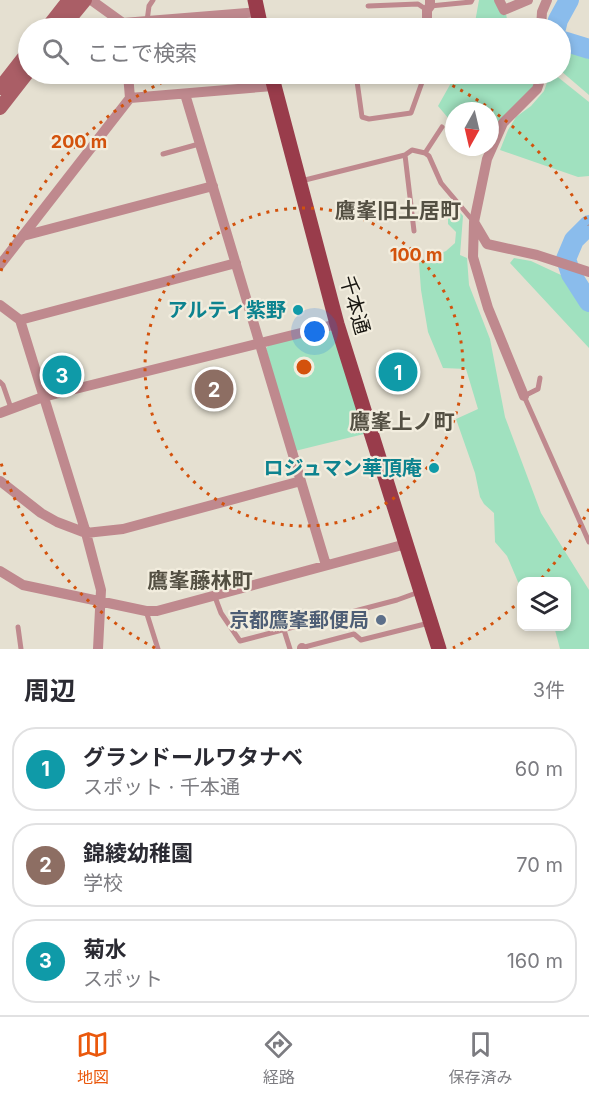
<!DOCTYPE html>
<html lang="ja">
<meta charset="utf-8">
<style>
:root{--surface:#fff;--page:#f2f2f3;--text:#2b2b33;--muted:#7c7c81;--line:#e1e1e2;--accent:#ea580c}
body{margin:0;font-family:Inter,"Noto Sans JP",sans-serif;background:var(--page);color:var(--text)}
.controls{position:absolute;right:18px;bottom:18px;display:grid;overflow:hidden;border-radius:12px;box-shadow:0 3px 9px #0003}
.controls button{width:54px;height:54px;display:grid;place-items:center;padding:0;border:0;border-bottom:2px solid var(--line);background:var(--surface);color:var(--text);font:30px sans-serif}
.compass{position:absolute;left:445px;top:102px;width:54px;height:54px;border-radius:50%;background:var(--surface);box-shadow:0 3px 9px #0003;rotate:188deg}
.you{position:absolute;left:315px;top:332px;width:21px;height:21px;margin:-15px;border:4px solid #fff;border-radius:50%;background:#1a73e8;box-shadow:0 0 0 9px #1a73e833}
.badge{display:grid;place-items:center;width:39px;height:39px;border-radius:50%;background:var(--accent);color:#fff;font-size:20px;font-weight:700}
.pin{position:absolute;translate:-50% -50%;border:3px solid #fff;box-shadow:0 2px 6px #0006}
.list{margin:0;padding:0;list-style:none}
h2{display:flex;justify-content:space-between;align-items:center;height:78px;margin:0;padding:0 24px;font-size:26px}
h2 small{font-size:20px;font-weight:400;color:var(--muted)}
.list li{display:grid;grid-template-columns:39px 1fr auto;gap:18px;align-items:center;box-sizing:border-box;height:84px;margin:0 12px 12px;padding:0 12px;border:2px solid var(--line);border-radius:24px}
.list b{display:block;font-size:22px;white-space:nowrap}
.list p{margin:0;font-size:20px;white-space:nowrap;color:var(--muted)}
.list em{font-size:20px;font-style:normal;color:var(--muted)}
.icon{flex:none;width:33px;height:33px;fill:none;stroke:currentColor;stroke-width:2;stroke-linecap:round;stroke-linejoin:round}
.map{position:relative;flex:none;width:589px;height:649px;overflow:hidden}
.search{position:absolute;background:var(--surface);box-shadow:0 3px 9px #0003;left:18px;right:18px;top:18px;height:66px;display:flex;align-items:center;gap:15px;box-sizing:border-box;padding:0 21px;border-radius:33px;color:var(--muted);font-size:22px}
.sheet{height:366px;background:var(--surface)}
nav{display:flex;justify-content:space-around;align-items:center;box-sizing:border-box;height:84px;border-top:2px solid var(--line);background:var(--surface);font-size:16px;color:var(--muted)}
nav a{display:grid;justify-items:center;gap:3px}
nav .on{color:var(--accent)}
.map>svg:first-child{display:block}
</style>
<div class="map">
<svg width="589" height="649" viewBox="0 0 589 649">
<rect width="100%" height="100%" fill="#e5e0d1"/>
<path fill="#a0e1bf" d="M 479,0 L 497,0 L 506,14 L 509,28 L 474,28 Z
M 561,49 L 589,59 L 589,95 L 561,71 Z
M 456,74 L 527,74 L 533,77 L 534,86 L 490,141 L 490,111 L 454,111 L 454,125 L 438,106 Z
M 550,74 L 554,74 L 589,102 L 589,176 L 578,177 L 500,150 L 508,130 L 516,117 L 531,106 L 544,91 Z
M 448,198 L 463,216 L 460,255 L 467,258 L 469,285 L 490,339 L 505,417 L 541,513 L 589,590 L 589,649 L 560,649 L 555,630 L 549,627 L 566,626 L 566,582 L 522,582 L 521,589 L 507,556 L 495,542 L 494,513 L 484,504 L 480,497 L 475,473 L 456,419 L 478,409 L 466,369 L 443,368 L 428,332 L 421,290 L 419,263 L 446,251 L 455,243 L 456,232 L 448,224 Z
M 514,258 L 531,261 L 561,275 L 579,297 L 589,312 L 589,348 L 510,263 Z
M 330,331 L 338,334 L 368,433 L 295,451 L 266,348 L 271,344 Z"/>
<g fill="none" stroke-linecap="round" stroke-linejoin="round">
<path stroke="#8abcec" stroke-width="20" d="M 556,28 L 558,20 L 569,0
M 560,40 L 589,49
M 589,225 L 574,240 L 566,259 L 571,274 L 589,302"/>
<path stroke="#bf898e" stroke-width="5" d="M 368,6 L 418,4 L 427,10
M 430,6 L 471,2 L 472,0
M 147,21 L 149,6 L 153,0
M 356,74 L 362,117 L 369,119 L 411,113 L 425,74
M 425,153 L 442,127
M 163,154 L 199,144
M 405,155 L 414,231
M 301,181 L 405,155 L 412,150 L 425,153 L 429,156 L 441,183 L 474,222
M 540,378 L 538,389 L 524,396 L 589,542
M 0,382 L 3,385 L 11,408
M 215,597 L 221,613 L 240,641 L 397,600 L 419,592
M 146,611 L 158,649
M 18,627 L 21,649
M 284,630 L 290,649
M 301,648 L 354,634 L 361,640 L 429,623"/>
<path stroke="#bf898e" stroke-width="10" d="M 91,0 L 123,23
M 499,0 L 504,10 L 528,0
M 124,28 L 123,23 L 258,12
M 425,28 L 427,27 L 427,10 L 430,6 L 430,0
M 541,28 L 542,12 L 547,0
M 271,76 L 296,74
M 185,94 L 326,565
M 130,98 L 273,86
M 474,222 L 487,244 L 537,255 L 589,272
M 23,236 L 213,186
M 0,265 L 130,98 L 128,74
M 0,305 L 20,320 L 86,533 L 101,590 L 98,649
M 20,320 L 236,263
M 524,396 L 488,308 L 473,257 L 474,222 L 487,159 L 503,123 L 537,89 L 542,74
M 0,413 L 43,397 L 337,324
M 0,481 L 41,513 L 57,522 L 86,533 L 123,529 L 301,481
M 0,571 L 23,585 L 146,611 L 157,611 L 406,544
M 302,648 L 303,649"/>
<path stroke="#aa5e66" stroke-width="14" d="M 47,28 L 69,0
M 62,28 L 85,0
M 0,88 L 28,52
M 0,108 L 28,72"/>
<path stroke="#993c4b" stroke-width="15" d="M 255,0 L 261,28
M 271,74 L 337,324 L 439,649"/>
</g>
<g fill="none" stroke="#d3520c" stroke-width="3" stroke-dasharray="3 6">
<circle cx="304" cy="367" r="159"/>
<path d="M589 509A318 318 0 0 1 540 580M521 600A318 318 0 0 1 453 648M155 648A318 318 0 0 1 1 463M1 271A318 318 0 0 1 180 74M428 74A318 318 0 0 1 589 225"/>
</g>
<g fill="#0f9aa8" stroke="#f2edde" stroke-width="2">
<circle cx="298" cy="310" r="6"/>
<circle cx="434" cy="468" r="6"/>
</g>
<circle fill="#5c6f8a" stroke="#f2edde" stroke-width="2" cx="381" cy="620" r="6"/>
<g text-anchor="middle" stroke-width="4.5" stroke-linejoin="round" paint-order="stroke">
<g font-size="20" fill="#171510" stroke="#f2edde">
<text transform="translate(355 305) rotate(74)" y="7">千本通</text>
</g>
<g font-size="20" font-weight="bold" fill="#0d838f" stroke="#f2edde" text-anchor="end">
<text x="286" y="317">アルティ紫野</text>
<text x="422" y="475">ロジュマン華頂庵</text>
</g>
<g font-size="20" font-weight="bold" fill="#4e5e75" stroke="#f2edde" text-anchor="end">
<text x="369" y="627">京都鷹峯郵便局</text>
</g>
<g font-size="21" font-weight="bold" fill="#534f42" stroke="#f2edde">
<text x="398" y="218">鷹峯旧土居町</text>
<text x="402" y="429">鷹峯上ノ町</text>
<text x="200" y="588">鷹峯藤林町</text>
</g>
</g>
<circle cx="304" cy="367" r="9" fill="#d3520c" stroke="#f2edde" stroke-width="3"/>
<g font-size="18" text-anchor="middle" font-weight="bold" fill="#d3520c" stroke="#f2edde" stroke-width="4.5" stroke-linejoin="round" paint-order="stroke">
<text x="79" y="148">200 m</text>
<text x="416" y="261">100 m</text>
</g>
</svg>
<div class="controls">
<button><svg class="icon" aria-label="layers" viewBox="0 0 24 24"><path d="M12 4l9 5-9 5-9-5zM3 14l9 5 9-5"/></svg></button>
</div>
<svg class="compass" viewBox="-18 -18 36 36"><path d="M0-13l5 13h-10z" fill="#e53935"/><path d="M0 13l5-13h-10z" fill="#7c7c81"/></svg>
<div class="you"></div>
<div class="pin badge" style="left:398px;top:372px;background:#0f9aa8">1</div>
<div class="pin badge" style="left:214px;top:389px;background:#8d6e63">2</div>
<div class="pin badge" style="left:62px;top:375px;background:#0f9aa8">3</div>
<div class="search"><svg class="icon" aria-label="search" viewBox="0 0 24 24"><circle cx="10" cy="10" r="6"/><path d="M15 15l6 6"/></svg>ここで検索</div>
</div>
<section class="sheet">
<h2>周辺<small>3件</small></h2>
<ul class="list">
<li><span class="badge" style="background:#0f9aa8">1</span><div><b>グランドールワタナベ</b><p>スポット · 千本通</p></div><em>60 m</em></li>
<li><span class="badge" style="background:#8d6e63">2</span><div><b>錦綾幼稚園</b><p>学校</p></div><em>70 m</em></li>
<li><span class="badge" style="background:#0f9aa8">3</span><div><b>菊水</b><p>スポット</p></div><em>160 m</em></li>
</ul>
</section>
<nav>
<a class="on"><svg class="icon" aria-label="map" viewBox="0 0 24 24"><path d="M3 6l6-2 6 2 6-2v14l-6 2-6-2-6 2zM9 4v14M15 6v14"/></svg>地図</a>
<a><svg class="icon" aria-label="directions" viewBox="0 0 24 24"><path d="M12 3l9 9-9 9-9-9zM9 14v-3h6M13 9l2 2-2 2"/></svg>経路</a>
<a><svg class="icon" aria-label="saved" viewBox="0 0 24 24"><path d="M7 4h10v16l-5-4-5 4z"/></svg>保存済み</a>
</nav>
